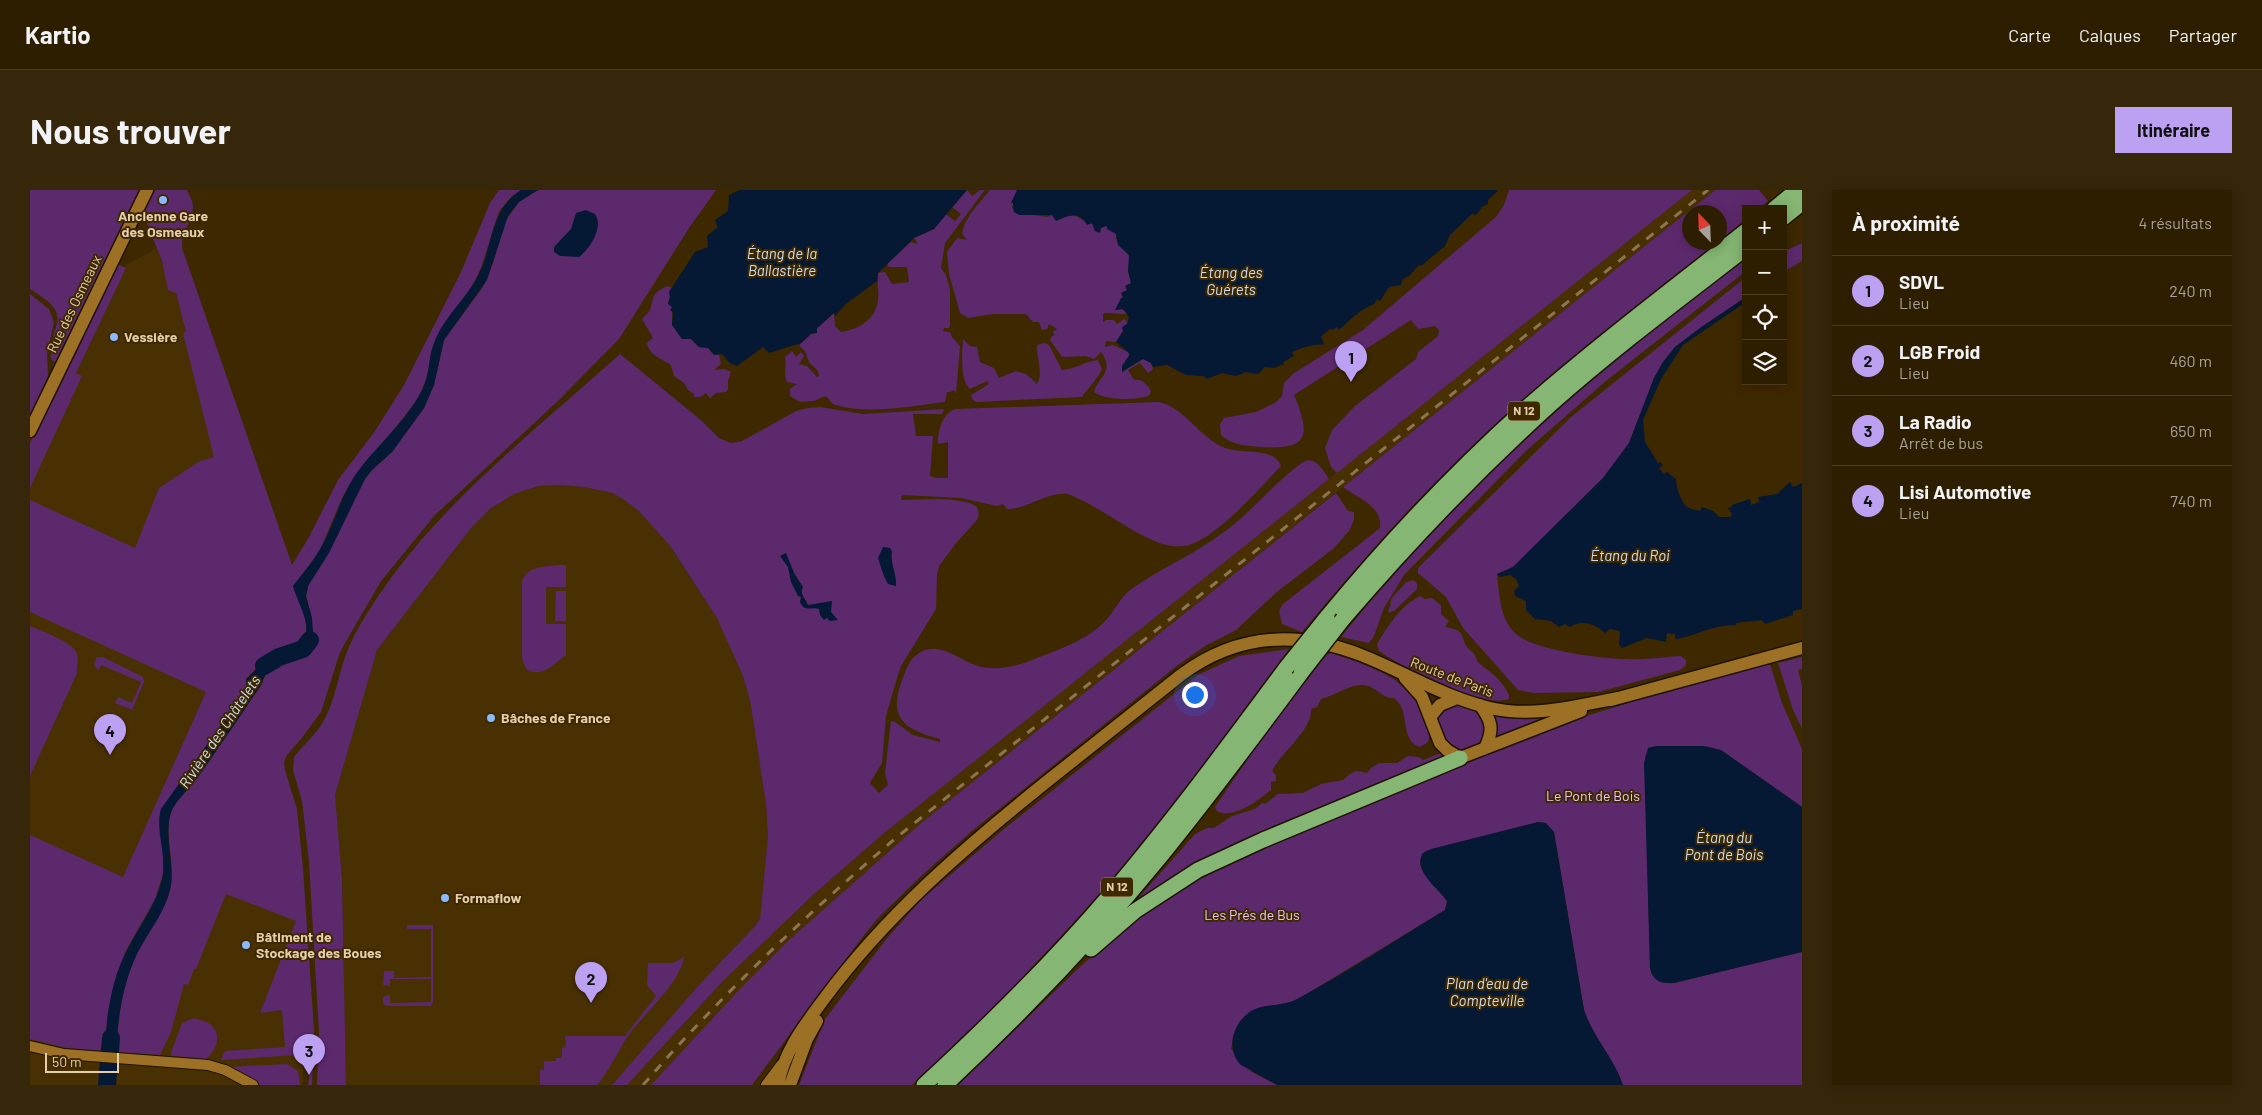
<!DOCTYPE html>
<html lang="fr">
<meta charset="utf-8">
<style>
:root{--surface:#2e1e00;--page:#36270a;--text:#f1f3f6;--muted:#a7a299;--line:#493c22;--accent:#bca0f2}
body{margin:0;font-family:Barlow,sans-serif;background:var(--page);color:var(--text)}
.controls{position:absolute;right:15px;top:15px;display:grid;overflow:hidden;border-radius:0px;box-shadow:0 2px 12px #0003}
.controls button{width:45px;height:45px;display:grid;place-items:center;padding:0;border:0;border-bottom:1px solid var(--line);background:var(--surface);color:var(--text);font:25px sans-serif}
.compass{position:absolute;left:1652px;top:15px;width:45px;height:45px;border-radius:50%;background:var(--surface);box-shadow:0 2px 12px #0003;rotate:337deg}
.scale{position:absolute;left:15px;bottom:12px;width:74px;box-sizing:border-box;padding-left:5px;border:2px solid #e6ceac;border-top:0;font-size:14px;line-height:18px;white-space:nowrap;color:#e6ceac;-webkit-text-stroke:4px #3e2800;paint-order:stroke}
.you{position:absolute;left:1164px;top:504px;width:18px;height:18px;margin:-12px;border:4px solid #fff;border-radius:50%;background:#1a73e8;box-shadow:0 0 0 8px #1a73e833}
.badge{display:grid;place-items:center;width:32px;height:32px;border-radius:50%;background:var(--accent);color:#111;font-size:16px;font-weight:700}
.pin{position:absolute;translate:-50% -41px;filter:drop-shadow(0 1px 2px #0008)}
.pin::after{content:'';position:absolute;top:26px;width:18px;height:15px;background:inherit;clip-path:polygon(0 0,100% 0,50% 100%)}
.list{margin:0;padding:0;list-style:none}
h2{display:flex;justify-content:space-between;align-items:center;height:65px;margin:0;padding:0 20px;font-size:21px}
h2 small{font-size:16px;font-weight:400;color:var(--muted)}
.list li{display:grid;grid-template-columns:32px 1fr auto;gap:15px;align-items:center;box-sizing:border-box;height:70px;padding:0 20px;border-top:1px solid var(--line)}
.list b{display:block;font-size:19px;white-space:nowrap}
.list p{margin:0;font-size:16px;white-space:nowrap;color:var(--muted)}
.list em{font-size:16px;font-style:normal;color:var(--muted)}
.icon{flex:none;width:28px;height:28px;fill:none;stroke:currentColor;stroke-width:2;stroke-linecap:round;stroke-linejoin:round}
.map{position:relative;flex:none;width:1772px;height:895px;overflow:hidden;border-radius:0px}
header{display:flex;align-items:center;gap:30px;box-sizing:border-box;height:70px;padding:0 25px;background:var(--surface);border-bottom:1px solid var(--line)}
header strong{font-size:24px}
nav{display:flex;gap:28px;margin-inline-start:auto;font-size:18px}
.intro{display:flex;align-items:center;justify-content:space-between;box-sizing:border-box;height:120px;padding:0 30px}
h1{margin:0;font-size:35px}
.button{padding:12px 22px;border-radius:0px;background:var(--accent);color:#111;font-size:18px;font-weight:700}
main{display:flex;gap:30px;padding:0 30px}
aside{flex:1;background:var(--surface);border-radius:0px;box-shadow:0 2px 12px #0003}
.map>svg:first-child{display:block}
</style>
<header>
<strong>Kartio</strong>
<nav><a>Carte</a><a>Calques</a><a>Partager</a></nav>
</header>
<div class="intro"><h1>Nous trouver</h1><a class="button">Itinéraire</a></div>
<main>
<div class="map">
<svg width="1772" height="895" viewBox="0 0 1772 895">
<rect width="100%" height="100%" fill="#3e2800"/>
<path fill="#493003" d="M 1662,0 L 1685,0 L 890,634 L 759,750 L 707,802 L 621,895 L 597,895 L 694,790 L 783,705 L 853,644 Z
M 127,58 L 136,84 L 138,99 L 146,103 L 191,280 L 160,495 L 176,502 L 94,687 L 142,712 L 153,683 L 272,726 L 273,895 L 0,895 L 0,281 L 96,75 Z
M 530,295 L 554,297 L 582,303 L 593,309 L 609,321 L 641,357 L 687,428 L 702,456 L 713,486 L 720,510 L 736,614 L 738,647 L 730,729 L 724,737 L 668,796 L 582,895 L 316,895 L 312,689 L 305,605 L 347,460 L 441,338 L 460,319 L 484,304 L 509,296 Z"/>
<path fill="#5d296d" d="M 0,0 L 112,0 L 29,169 L 24,172 L 21,169 C 18,132 48,128 0,99 Z
M 126,0 L 157,0 C 159,5 162,10 163,15 C 164,28 151,41 152,58 L 262,375 L 279,347 L 308,290 L 345,241 L 374,195 L 431,82 L 460,13 L 469,0 L 491,0 L 482,6 L 469,21 L 451,78 L 441,98 L 413,136 L 401,162 L 399,182 L 390,205 L 374,227 L 326,285 L 312,308 L 290,360 L 264,396 C 270,412 287,444 267,457 C 260,460 252,459 245,463 C 234,469 225,480 216,489 L 216,500 L 135,614 L 130,631 L 133,656 L 133,684 L 125,709 L 95,762 L 78,822 L 75,861 L 37,858 L 0,849 L 0,645 L 93,687 L 176,502 L 0,422 L 0,310 L 105,358 L 129,298 L 170,271 L 184,267 L 153,143 L 156,142 L 146,103 L 138,100 L 132,71 L 113,23 C 112,14 120,6 126,0 Z
M 508,0 L 686,0 L 659,38 L 589,149 L 529,210 L 405,325 L 351,391 L 310,462 L 291,522 L 271,549 L 257,565 L 254,572 L 255,580 L 267,619 L 273,679 L 284,840 L 282,895 L 278,895 L 280,882 L 278,882 L 276,871 L 268,865 L 191,870 L 195,861 L 255,857 L 252,820 L 230,823 L 266,731 L 196,704 L 166,779 L 164,779 L 158,795 L 154,794 L 141,842 L 130,865 L 86,862 C 88,828 92,797 106,766 C 117,742 136,721 141,695 C 145,671 133,640 142,620 C 148,608 160,598 168,587 C 190,556 211,525 232,494 C 239,475 243,471 263,464 L 269,469 L 282,428 L 276,406 L 279,393 L 335,289 L 342,280 L 362,262 L 394,218 L 404,195 L 414,150 L 453,97 L 462,76 L 476,30 L 489,12 Z
M 937,0 L 942,6 L 950,0 L 955,0 L 915,53 L 911,78 L 916,85 L 920,100 L 920,135 L 919,138 L 914,138 L 913,141 L 920,142 L 922,147 L 930,156 L 926,204 L 924,200 L 920,202 L 917,202 L 915,212 C 883,216 837,225 806,215 C 800,214 800,208 795,206 L 784,211 L 770,212 L 760,206 L 760,199 L 767,194 L 757,192 C 753,185 757,176 755,167 L 762,161 L 766,167 L 771,162 L 774,166 L 769,174 L 777,176 L 787,187 L 789,186 L 788,181 L 779,172 L 775,161 L 769,155 L 804,123 L 805,136 L 811,142 C 836,138 851,123 848,99 C 847,94 849,89 848,83 L 855,82 L 862,94 L 879,92 L 877,77 L 859,77 L 857,74 L 881,52 L 888,54 L 884,48 L 904,39 L 916,24 L 925,31 L 931,24 L 922,17 Z
M 960,0 L 987,0 L 982,17 L 984,22 L 1017,27 L 1023,25 L 1026,30 C 1045,22 1043,25 1059,34 L 1062,33 L 1065,41 L 1070,43 L 1070,37 L 1078,35 L 1086,44 C 1085,57 1096,58 1100,68 L 1098,81 L 1101,93 L 1085,120 L 1092,119 L 1098,124 L 1075,123 L 1073,124 L 1073,132 L 1076,130 L 1084,130 L 1087,134 L 1094,129 L 1098,133 L 1093,137 L 1093,141 L 1086,152 L 1076,151 L 1075,157 L 1083,155 L 1098,162 L 1100,167 L 1092,176 L 1096,179 L 1113,169 L 1121,173 L 1123,179 L 1118,183 L 1110,173 L 1098,180 L 1104,190 C 1112,189 1117,194 1121,201 L 1119,206 C 1103,210 1077,211 1064,202 C 1066,189 1086,182 1071,162 L 1064,169 L 1056,166 L 1032,167 L 1020,150 L 1022,146 L 1024,146 L 1023,140 L 1025,141 L 1027,139 L 1019,134 L 1017,139 L 1012,140 L 1009,132 L 1003,132 L 996,124 L 962,124 L 938,128 L 930,123 L 919,84 L 917,62 L 927,48 L 937,50 L 932,44 L 934,35 L 941,23 Z
M 1479,0 L 1662,0 L 1307,283 L 1301,277 L 1295,258 L 1302,240 L 1325,216 L 1386,169 L 1388,162 L 1408,146 L 1409,140 L 1405,136 L 1388,139 L 1381,130 L 1264,205 C 1281,246 1279,260 1231,257 C 1218,256 1201,255 1191,245 L 1190,234 L 1194,228 L 1226,222 L 1245,213 L 1252,206 L 1254,193 L 1264,183 L 1333,140 L 1467,26 L 1474,15 Z
M 1685,0 L 1729,0 L 1738,11 L 1729,19 L 1716,19 L 1716,29 L 1690,50 L 1690,22 L 1660,22 L 1660,52 L 1686,53 C 1596,124 1506,194 1424,274 C 1370,327 1320,384 1272,442 L 1252,434 L 1249,421 L 1253,414 L 1350,338 C 1353,316 1327,308 1313,297 Z
M 1772,53 L 1772,71 L 1753,82 L 1753,62 Z
M 1716,68 L 1716,81 L 1577,190 L 1497,260 L 1374,385 L 1354,418 L 1344,446 L 1339,453 L 1311,447 C 1377,366 1450,290 1527,220 C 1587,166 1652,118 1716,68 Z
M 87,74 L 96,78 L 46,183 L 52,186 L 0,298 L 0,253 Z
M 1716,87 L 1716,107 L 1670,138 L 1645,157 L 1633,172 L 1624,188 L 1599,253 L 1573,288 L 1483,377 L 1467,384 C 1469,403 1470,428 1484,442 C 1500,460 1573,469 1598,469 C 1615,470 1633,467 1651,466 L 1656,470 L 1656,475 L 1650,480 L 1568,502 L 1504,503 L 1488,500 L 1433,438 L 1416,407 L 1388,383 L 1388,378 L 1541,227 Z
M 638,96 L 642,98 L 639,102 L 640,106 L 638,113 L 642,117 L 642,135 L 652,149 L 661,149 L 669,157 L 678,158 L 684,165 L 689,164 L 691,174 L 684,180 L 695,179 L 701,182 L 698,191 L 698,199 L 696,202 L 686,203 L 680,208 L 676,203 L 670,207 L 664,207 L 664,204 L 658,200 L 654,193 L 644,186 L 641,175 C 632,169 619,165 617,153 L 623,148 L 612,129 C 614,126 619,123 620,120 C 625,105 621,103 638,96 Z
M 0,104 L 19,119 L 24,132 L 17,164 L 18,186 L 0,229 Z
M 933,149 L 940,156 L 947,157 L 950,172 L 964,178 L 969,188 L 986,181 L 996,184 L 1007,194 C 1014,182 1006,167 1007,155 L 1014,153 L 1019,155 L 1032,180 C 1044,180 1055,171 1068,170 L 1072,179 C 1067,190 1058,198 1052,207 L 946,212 L 942,209 L 941,205 L 959,194 L 957,191 L 940,199 C 930,192 932,162 933,149 Z
M 590,164 L 672,231 L 689,248 L 701,253 L 712,251 L 766,221 L 778,218 L 790,217 L 833,224 L 914,219 L 912,224 L 883,224 L 886,246 L 903,246 L 900,286 L 906,288 L 918,288 L 918,252 L 908,254 C 907,242 913,223 925,219 L 1129,212 C 1155,218 1170,248 1195,258 C 1212,265 1244,256 1251,276 C 1230,298 1187,347 1159,355 C 1145,359 1130,354 1118,348 C 1091,335 1066,315 1038,304 C 1015,302 999,319 977,319 L 973,314 L 967,316 L 931,308 L 872,305 L 871,310 C 889,310 934,306 947,317 L 949,325 L 946,331 L 926,353 L 909,376 L 907,384 L 906,419 L 871,476 L 867,488 L 856,526 L 852,573 L 840,593 L 849,603 L 858,595 L 855,583 L 861,531 L 865,532 L 883,545 L 910,552 L 910,549 C 877,540 858,530 871,493 C 874,485 877,475 882,469 C 906,444 928,472 952,477 C 970,481 991,475 1007,468 C 1031,459 1059,449 1076,430 C 1085,420 1090,408 1100,400 C 1126,381 1157,368 1184,349 C 1217,328 1241,295 1273,272 C 1286,266 1292,279 1299,289 L 853,644 L 783,705 L 694,790 L 597,895 L 582,895 L 668,796 L 724,737 L 730,729 L 738,647 L 736,614 L 720,510 L 713,486 L 687,428 L 641,357 L 609,321 L 593,309 L 582,303 L 554,297 L 530,295 L 509,296 L 484,304 L 460,319 L 441,338 L 347,460 L 305,605 L 312,689 L 316,895 L 287,895 L 289,842 L 279,672 L 272,611 L 263,580 L 264,567 C 273,555 285,546 293,532 C 305,511 308,486 316,464 C 325,441 341,416 356,395 C 419,306 509,237 590,164 Z
M 1306,303 L 1318,321 L 1324,322 L 1324,330 L 1319,341 L 1303,359 L 1248,401 L 1206,440 L 1175,456 L 1149,474 L 943,640 L 891,686 L 847,729 L 831,749 L 722,895 L 621,895 L 707,802 L 759,750 L 890,634 Z
M 528,375 L 536,375 L 536,397 L 516,397 L 516,434 L 536,434 L 536,465 C 524,474 511,489 496,479 L 492,468 L 492,392 C 496,376 515,377 528,375 Z
M 1383,390 L 1387,393 L 1387,399 L 1364,421 L 1359,423 L 1358,420 C 1362,416 1359,413 1362,408 C 1366,402 1372,398 1376,392 Z
M 526,401 L 536,401 L 536,431 L 525,431 Z
M 1390,406 L 1395,409 L 1402,408 L 1411,415 L 1411,424 L 1419,431 L 1415,437 C 1438,440 1429,449 1439,459 C 1440,461 1443,462 1444,464 C 1447,468 1447,472 1450,474 C 1463,484 1471,489 1479,505 L 1479,509 C 1443,519 1378,480 1349,461 L 1347,454 C 1358,436 1370,416 1390,406 Z
M 0,436 C 12,441 43,452 47,464 C 49,471 46,478 47,483 L 0,586 Z
M 1259,459 C 1204,532 1151,608 1092,678 C 1026,754 956,828 882,895 L 769,895 L 795,829 L 858,747 L 892,709 L 974,639 L 1168,485 L 1209,466 Z
M 1302,463 C 1339,476 1378,486 1394,526 C 1397,534 1401,544 1398,552 L 1390,557 C 1375,553 1376,533 1373,522 C 1372,516 1368,512 1364,508 C 1351,509 1346,495 1332,495 C 1318,495 1304,506 1291,509 L 1287,517 L 1281,519 C 1283,539 1250,564 1242,581 L 1246,585 L 1246,591 L 1241,592 L 1241,600 C 1229,610 1203,630 1187,621 L 1185,617 L 1226,557 L 1296,465 Z
M 67,467 L 73,467 L 113,487 L 114,492 L 102,520 L 85,513 L 88,507 L 102,513 L 111,492 L 71,475 L 68,481 L 64,474 Z
M 1772,467 L 1772,479 L 1768,480 L 1772,496 L 1772,539 L 1763,520 L 1748,473 Z
M 1740,474 L 1752,513 L 1772,559 L 1772,617 L 1691,560 L 1615,566 L 1620,778 L 1630,792 L 1644,793 L 1772,762 L 1772,895 L 1593,895 C 1583,868 1563,847 1554,820 L 1524,642 L 1512,632 L 1396,661 C 1391,665 1390,671 1391,677 L 1417,711 L 1415,720 L 1265,811 L 1226,819 L 1212,829 L 1204,845 L 1201,859 L 1222,882 L 1247,895 L 928,895 L 1051,776 L 1098,734 L 1164,689 L 1228,659 L 1400,589 L 1497,545 L 1629,503 Z
M 1427,514 L 1446,519 L 1456,530 L 1453,552 L 1435,563 L 1417,555 L 1406,530 L 1409,522 Z
M 1460,521 L 1531,526 L 1464,550 Z
M 1411,563 L 1417,567 L 1104,713 L 1165,644 L 1177,638 L 1184,638 L 1202,626 L 1225,619 L 1232,613 L 1235,614 L 1248,604 L 1273,603 L 1291,594 L 1313,590 L 1320,584 L 1326,581 L 1337,583 L 1341,578 L 1349,573 L 1367,573 L 1378,566 L 1389,567 L 1393,570 Z
M 377,735 L 403,735 L 403,812 L 401,816 L 356,816 L 353,813 L 353,808 L 355,806 L 360,805 L 360,813 L 401,812 L 401,789 L 360,789 L 360,796 L 353,795 L 354,781 L 364,781 L 364,788 L 401,787 L 401,739 L 377,739 Z
M 654,767 C 649,796 612,824 596,849 C 586,865 579,881 567,895 L 510,895 L 510,880 L 514,880 L 514,871 L 526,871 L 526,868 L 532,868 L 532,858 L 536,857 L 535,846 L 595,846 L 626,806 L 617,795 L 618,773 L 643,773 Z
M 164,828 C 169,830 176,831 180,834 C 194,845 185,862 175,870 L 170,870 L 170,868 L 142,866 L 141,863 L 152,833 Z
M 257,874 L 268,881 L 270,895 L 231,895 L 212,882 L 199,877 Z"/>
<path fill="#051834" d="M 491,0 L 508,0 L 489,12 L 478,26 L 457,90 L 414,150 L 404,195 L 394,218 L 362,262 L 342,280 L 335,289 L 299,363 L 278,396 L 276,406 L 282,428 L 284,457 L 269,469 L 263,464 L 262,459 C 291,446 268,416 263,396 C 272,384 283,372 290,359 C 304,336 309,310 324,287 C 345,256 375,234 392,200 C 400,185 398,168 404,153 C 413,128 436,109 448,86 C 464,55 459,21 491,0 Z
M 710,0 L 937,0 L 904,39 L 884,48 L 848,83 L 847,91 L 816,114 L 805,126 L 804,123 L 787,138 L 787,143 L 781,144 L 769,155 L 768,154 L 739,163 L 733,157 L 707,176 L 700,173 L 692,164 L 684,165 L 678,158 L 669,157 L 661,149 L 652,149 L 642,135 L 643,123 L 640,120 L 642,117 L 638,114 L 640,107 L 639,102 L 665,62 L 678,57 L 677,46 L 688,37 L 685,30 L 698,21 L 699,5 Z
M 987,0 L 1467,0 L 1468,1 L 1458,10 L 1458,14 L 1452,17 L 1446,25 L 1442,24 L 1420,45 L 1415,56 L 1391,76 L 1389,75 L 1379,86 L 1372,90 L 1371,95 L 1359,97 L 1350,111 L 1347,109 L 1344,114 C 1329,120 1320,130 1309,140 L 1307,137 L 1302,140 L 1300,139 L 1291,146 L 1294,154 L 1292,155 C 1286,153 1269,159 1262,162 L 1264,166 L 1253,172 L 1254,174 L 1244,178 L 1235,177 L 1228,184 L 1216,182 L 1206,186 L 1192,183 L 1177,189 L 1174,186 L 1156,185 L 1137,175 L 1123,177 L 1121,173 L 1113,169 L 1092,182 L 1092,176 L 1100,164 L 1086,152 L 1093,141 L 1092,137 L 1097,134 L 1099,127 L 1093,119 L 1085,120 L 1091,108 L 1093,108 L 1091,103 L 1097,100 L 1095,96 L 1101,93 L 1098,81 L 1099,65 L 1088,55 L 1086,44 L 1077,39 L 1077,36 L 1071,38 L 1070,43 L 1065,41 L 1062,33 L 1057,35 C 1050,21 1038,25 1026,31 L 1022,25 L 989,25 L 984,22 L 983,13 L 981,13 Z
M 556,20 L 565,24 C 574,37 560,59 549,67 L 530,66 L 524,62 L 524,57 L 541,39 L 546,23 Z
M 1716,107 L 1716,112 L 1653,155 L 1631,189 L 1613,230 L 1615,252 L 1628,273 L 1630,272 L 1633,275 L 1629,278 L 1634,284 L 1637,282 L 1646,289 C 1646,298 1651,311 1657,317 C 1660,319 1667,320 1670,321 L 1672,317 L 1683,321 L 1689,327 L 1701,327 L 1702,324 L 1698,318 L 1702,317 L 1702,315 L 1720,309 L 1721,315 L 1729,312 L 1728,307 L 1747,304 L 1760,292 L 1763,297 L 1772,293 L 1772,419 L 1763,421 L 1763,425 L 1735,434 L 1732,430 C 1722,432 1716,431 1706,433 L 1706,435 C 1685,434 1667,445 1647,449 L 1645,449 L 1645,444 L 1637,443 L 1636,452 L 1617,448 L 1592,458 L 1589,455 L 1590,441 L 1580,439 L 1575,443 C 1566,434 1550,429 1540,437 L 1535,434 L 1529,437 L 1521,431 L 1505,429 L 1496,420 L 1496,411 L 1485,406 L 1484,401 L 1489,396 L 1486,389 L 1480,385 L 1470,387 L 1467,384 L 1483,377 L 1573,288 L 1599,253 L 1624,188 L 1633,172 L 1645,157 L 1670,138 Z
M 853,357 L 860,358 L 862,361 C 860,374 867,384 866,396 L 858,394 C 853,385 851,377 848,368 Z
M 756,363 L 764,383 L 773,397 C 769,404 776,409 778,415 L 802,411 L 801,422 L 808,430 L 800,431 L 797,428 L 794,430 L 790,425 L 789,419 C 781,416 775,423 770,412 L 771,407 L 768,406 L 761,392 L 758,377 L 750,366 Z
M 254,459 L 256,467 C 241,473 237,479 232,493 C 211,525 190,556 168,587 C 160,598 148,608 142,620 C 133,640 144,671 141,695 C 137,721 117,743 106,766 C 92,797 88,828 86,862 L 75,861 C 76,827 81,790 97,760 C 109,736 129,711 133,684 C 136,663 125,639 131,619 L 216,500 L 216,489 L 240,466 Z
M 1626,556 L 1674,556 L 1691,560 L 1772,617 L 1772,762 L 1644,793 C 1632,794 1622,791 1620,778 L 1614,573 L 1618,558 Z
M 1508,632 L 1516,633 L 1524,642 L 1554,820 C 1563,847 1584,868 1593,895 L 1247,895 L 1211,875 C 1197,861 1201,838 1216,825 C 1229,812 1251,818 1267,809 C 1317,782 1366,750 1415,720 L 1417,711 C 1408,698 1382,680 1393,663 L 1401,659 Z"/>
<g fill="none" stroke-linecap="round" stroke-linejoin="round">
<path stroke="#051834" stroke-width="18" d="M 234,476 L 249,467 L 273,459 L 280,450
M 77,895 L 81,848"/>
<defs>
<path id="street" d="M 0,856 L 34,864 L 178,875 L 195,880 L 223,895
M 736,895 L 751,875"/>
<path id="secondary" d="M 0,241 L 117,0
M 1375,488 L 1392,507 L 1410,553 L 1417,560 L 1430,568 L 1551,521
M 1581,510 L 1772,458
M 1450,515 C 1462,531 1464,540 1455,558
M 1401,526 L 1410,515 L 1427,508
M 748,895 C 754,861 774,836 794,809 C 856,725 934,658 1015,593 C 1060,557 1106,521 1151,485 C 1206,444 1267,440 1331,465 C 1374,482 1414,507 1460,518 C 1503,528 1546,516 1588,508
M 760,895 L 777,849 L 787,831"/>
<path id="highway" d="M 1744,19 L 1767,0
M 1753,28 L 1772,13
M 1297,427 C 1358,353 1424,283 1495,219 C 1566,157 1642,99 1716,41
M 1313,429 C 1378,353 1447,281 1521,214 C 1583,159 1650,109 1716,58
M 1061,759 L 1105,721 L 1168,680 L 1233,650 L 1430,568
M 894,895 C 959,835 1022,773 1080,705 C 1142,632 1199,555 1256,478
M 915,895 C 992,823 1064,748 1130,667 C 1179,607 1225,545 1271,483"/>
</defs>
<use href="#street" stroke="#1f1200" stroke-width="12"/>
<use href="#secondary" stroke="#1f1200" stroke-width="15"/>
<use href="#highway" stroke="#1f1200" stroke-width="18"/>
<use href="#street" stroke="#9c7125" stroke-width="10"/>
<use href="#secondary" stroke="#9c7125" stroke-width="12"/>
<use href="#highway" stroke="#85b673" stroke-width="15"/>
<path stroke="#8c7550" stroke-width="3" stroke-dasharray="9 9" stroke-linecap="butt" d="M 613,895 C 691,805 777,724 867,647 L 1678,0"/>
<defs>
<path id="highway-bridge" d="M 1256,478 L 1297,427
M 1271,483 L 1313,429"/>
</defs>
<use href="#highway-bridge" stroke="#1f1200" stroke-width="18" stroke-linecap="butt"/>
<use href="#highway-bridge" stroke="#85b673" stroke-width="15"/>
</g>
<g fill="#8bbafc" stroke="#3e2800" stroke-width="2">
<circle cx="133" cy="10" r="5"/>
<circle cx="84" cy="147" r="5"/>
<circle cx="461" cy="528" r="5"/>
<circle cx="415" cy="708" r="5"/>
<circle cx="216" cy="755" r="5"/>
</g>
<g text-anchor="middle" stroke-width="4" stroke-linejoin="round" paint-order="stroke">
<g fill="#3e2800" stroke="#b49c78" stroke-width="1">
<rect x="1478" y="211.5" width="32" height="19" rx="4"/>
<rect x="1071" y="687.5" width="32" height="19" rx="4"/>
</g>
<g font-size="12" font-weight="bold" fill="#e6ceac">
<text x="1494" y="225">N 12</text>
<text x="1087" y="701">N 12</text>
</g>
<g font-size="14" font-weight="bold" fill="#e6ceac" stroke="#3e2800" text-anchor="start">
<text x="133" y="31" text-anchor="middle">Ancienne Gare<tspan x="133" dy="16">des Osmeaux</tspan></text>
<text x="94" y="152">Vessière</text>
<text x="471" y="533">Bâches de France</text>
<text x="425" y="713">Formaflow</text>
<text x="226" y="752">Bâtiment de<tspan x="226" dy="16">Stockage des Boues</tspan></text>
</g>
<g font-size="14" fill="#e6ceac" stroke="#3e2800">
<text transform="translate(44 114) rotate(-64)" y="5">Rue des Osmeaux</text>
<text transform="translate(1422 487) rotate(21)" y="5">Route de Paris</text>
</g>
<g font-size="14" fill="#e7c5f3" stroke="#3e2800">
<text x="1563" y="611">Le Pont de Bois</text>
<text x="1222" y="730">Les Prés de Bus</text>
</g>
<g font-size="15" font-style="italic" fill="#cdddf3" stroke="#3e2800">
<text x="752" y="69">Étang de la<tspan x="752" dy="17">Ballastière</tspan></text>
<text x="1201" y="88">Étang des<tspan x="1201" dy="17">Guérets</tspan></text>
<text x="1600" y="371">Étang du Roi</text>
<text transform="translate(190 542) rotate(-56)" y="5">Rivière des Châtelets</text>
<text x="1694" y="653">Étang du<tspan x="1694" dy="17">Pont de Bois</tspan></text>
<text x="1457" y="799">Plan d'eau de<tspan x="1457" dy="17">Compteville</tspan></text>
</g>
</g>
</svg>
<div class="controls">
<button>+</button>
<button>−</button>
<button><svg class="icon" aria-label="locate" viewBox="0 0 24 24"><circle cx="12" cy="12" r="6"/><path d="M12 2v4M12 18v4M2 12h4M18 12h4"/></svg></button>
<button><svg class="icon" aria-label="layers" viewBox="0 0 24 24"><path d="M12 4l9 5-9 5-9-5zM3 14l9 5 9-5"/></svg></button>
</div>
<svg class="compass" viewBox="-18 -18 36 36"><path d="M0-13l5 13h-10z" fill="#e53935"/><path d="M0 13l5-13h-10z" fill="#a7a299"/></svg>
<div class="scale">50 m</div>
<div class="you"></div>
<div class="pin badge" style="left:1321px;top:192px">1</div>
<div class="pin badge" style="left:561px;top:813px">2</div>
<div class="pin badge" style="left:279px;top:885px">3</div>
<div class="pin badge" style="left:80px;top:565px">4</div>
</div>
<aside>
<h2>À proximité<small>4 résultats</small></h2>
<ul class="list">
<li><span class="badge">1</span><div><b>SDVL</b><p>Lieu</p></div><em>240 m</em></li>
<li><span class="badge">2</span><div><b>LGB Froid</b><p>Lieu</p></div><em>460 m</em></li>
<li><span class="badge">3</span><div><b>La Radio</b><p>Arrêt de bus</p></div><em>650 m</em></li>
<li><span class="badge">4</span><div><b>Lisi Automotive</b><p>Lieu</p></div><em>740 m</em></li>
</ul>
</aside>
</main>
